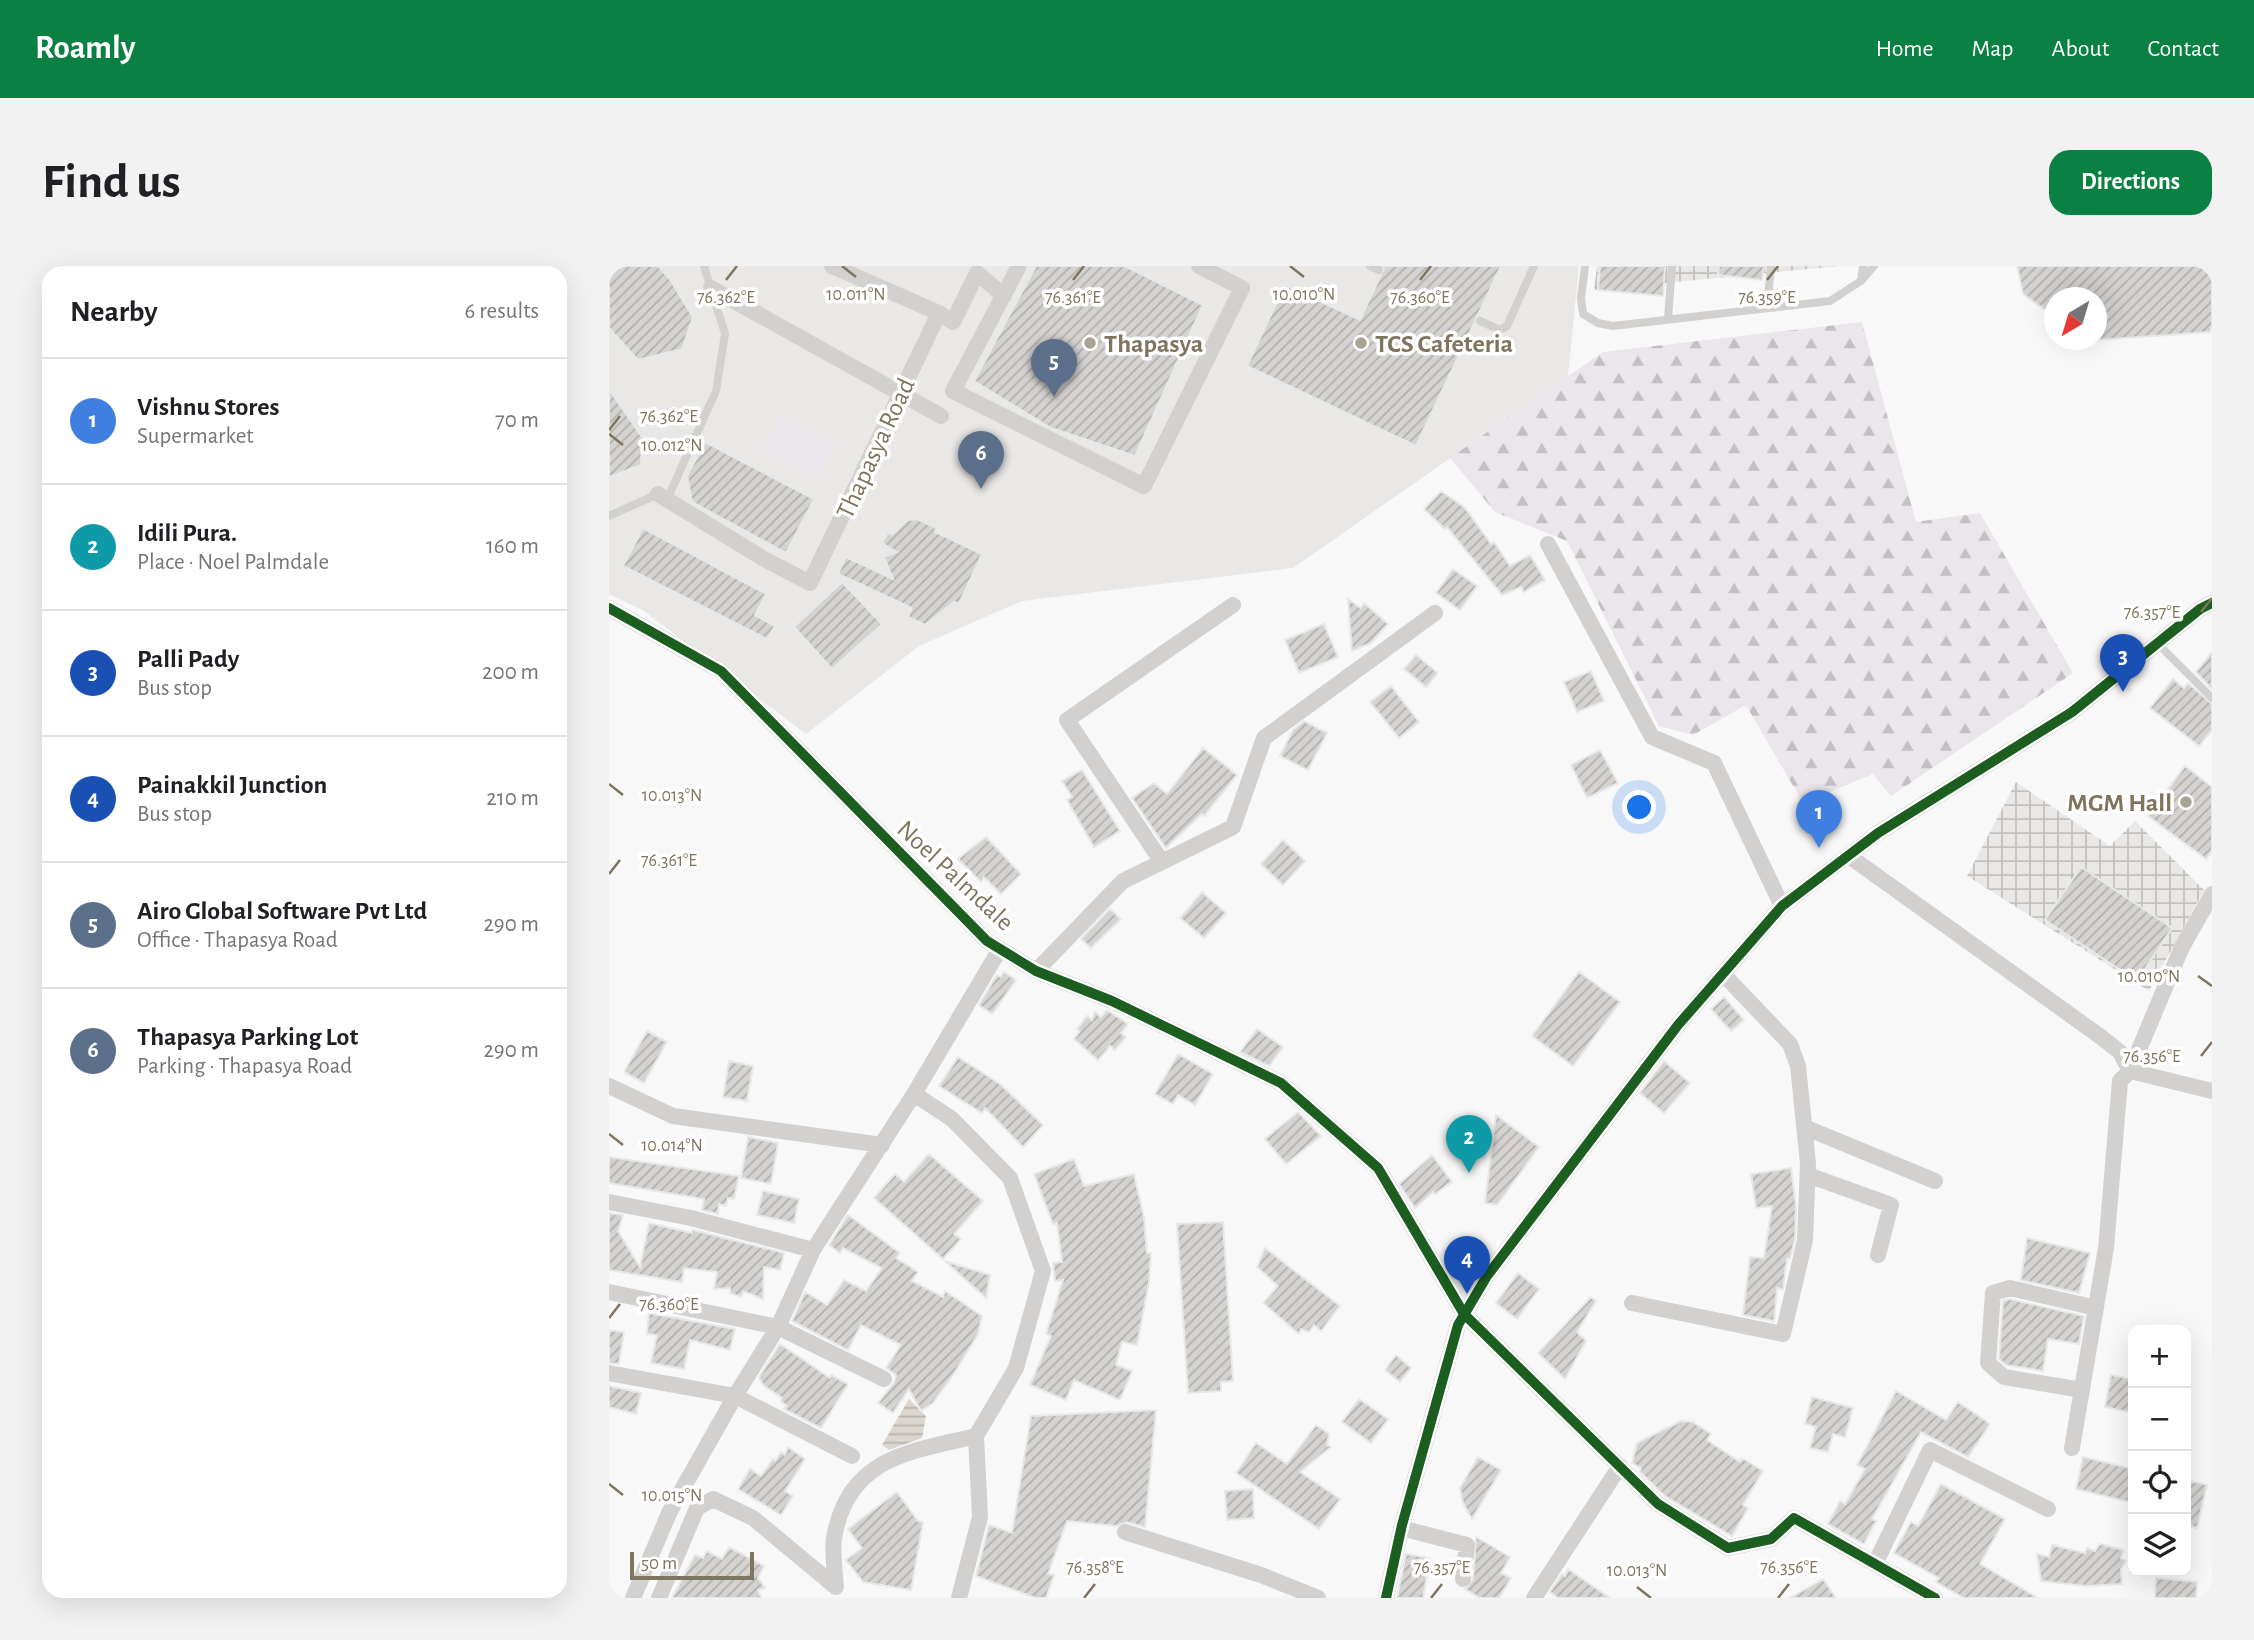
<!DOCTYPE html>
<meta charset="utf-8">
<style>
:root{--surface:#fff;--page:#f2f2f2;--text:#202124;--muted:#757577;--line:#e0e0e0;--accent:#0b8043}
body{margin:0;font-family:"Alegreya Sans",sans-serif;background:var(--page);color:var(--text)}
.controls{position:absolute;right:21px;bottom:21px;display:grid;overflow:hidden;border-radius:14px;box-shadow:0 7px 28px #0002}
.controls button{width:63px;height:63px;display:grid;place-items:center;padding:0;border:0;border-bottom:2px solid var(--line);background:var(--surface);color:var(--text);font:35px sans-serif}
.compass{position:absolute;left:1435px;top:21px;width:63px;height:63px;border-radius:50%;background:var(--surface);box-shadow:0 7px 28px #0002;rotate:218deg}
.scale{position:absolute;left:21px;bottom:18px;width:124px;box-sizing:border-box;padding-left:7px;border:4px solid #7f755e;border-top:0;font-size:19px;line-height:24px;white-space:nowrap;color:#7f755e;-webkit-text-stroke:5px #fff;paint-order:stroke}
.you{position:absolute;left:1031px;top:542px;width:24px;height:24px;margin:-18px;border:5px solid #fff;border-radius:50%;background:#1a73e8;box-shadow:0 0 0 10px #1a73e833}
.badge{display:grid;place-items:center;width:46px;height:46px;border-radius:50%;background:var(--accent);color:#fff;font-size:23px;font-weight:700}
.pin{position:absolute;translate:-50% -58px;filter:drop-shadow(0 2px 4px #0008)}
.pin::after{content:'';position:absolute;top:37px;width:24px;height:21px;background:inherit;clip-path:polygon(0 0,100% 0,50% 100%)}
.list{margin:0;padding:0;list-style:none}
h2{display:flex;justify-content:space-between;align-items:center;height:91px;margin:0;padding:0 28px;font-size:30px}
h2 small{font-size:23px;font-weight:400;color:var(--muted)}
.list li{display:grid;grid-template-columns:46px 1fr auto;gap:21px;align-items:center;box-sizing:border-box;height:126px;padding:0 28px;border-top:2px solid var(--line)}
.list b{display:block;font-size:26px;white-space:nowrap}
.list p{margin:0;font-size:23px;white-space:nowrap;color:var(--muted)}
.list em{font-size:23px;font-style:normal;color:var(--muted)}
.icon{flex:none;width:38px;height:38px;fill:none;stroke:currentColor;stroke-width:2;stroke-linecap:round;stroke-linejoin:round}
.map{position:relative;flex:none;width:1603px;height:1332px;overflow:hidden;border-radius:21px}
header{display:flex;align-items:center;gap:42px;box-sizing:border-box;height:98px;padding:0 35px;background:var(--accent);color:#fff}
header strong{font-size:33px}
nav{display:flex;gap:38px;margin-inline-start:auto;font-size:24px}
.intro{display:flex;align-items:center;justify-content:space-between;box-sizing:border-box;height:168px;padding:0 42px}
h1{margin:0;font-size:49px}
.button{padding:18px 32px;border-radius:21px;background:var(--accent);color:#fff;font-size:24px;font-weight:700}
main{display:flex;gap:42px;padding:0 42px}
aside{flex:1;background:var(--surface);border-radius:21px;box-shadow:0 7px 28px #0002}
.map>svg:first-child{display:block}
</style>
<header>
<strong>Roamly</strong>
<nav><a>Home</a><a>Map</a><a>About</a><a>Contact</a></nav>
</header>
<div class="intro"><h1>Find us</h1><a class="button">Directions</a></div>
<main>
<aside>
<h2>Nearby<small>6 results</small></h2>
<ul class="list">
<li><span class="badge" style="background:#3f7fe0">1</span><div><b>Vishnu Stores</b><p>Supermarket</p></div><em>70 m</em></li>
<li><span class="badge" style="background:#0f9aa8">2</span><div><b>Idili Pura.</b><p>Place · Noel Palmdale</p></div><em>160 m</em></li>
<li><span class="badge" style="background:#1a4fb4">3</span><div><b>Palli Pady</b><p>Bus stop</p></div><em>200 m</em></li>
<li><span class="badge" style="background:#1a4fb4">4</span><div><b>Painakkil Junction</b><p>Bus stop</p></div><em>210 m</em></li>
<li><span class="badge" style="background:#5c6f8a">5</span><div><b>Airo Global Software Pvt Ltd</b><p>Office · Thapasya Road</p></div><em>290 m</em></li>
<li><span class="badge" style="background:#5c6f8a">6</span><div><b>Thapasya Parking Lot</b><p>Parking · Thapasya Road</p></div><em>290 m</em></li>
</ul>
</aside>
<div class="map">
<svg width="1603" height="1332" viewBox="0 0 1603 1332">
<defs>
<pattern id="industrial-grid" width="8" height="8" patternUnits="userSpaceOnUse" patternTransform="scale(1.75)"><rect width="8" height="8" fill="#e9e8e7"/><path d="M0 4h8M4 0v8" fill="none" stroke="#c2c1be"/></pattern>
<pattern id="forest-firs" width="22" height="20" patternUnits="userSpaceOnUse" patternTransform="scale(1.75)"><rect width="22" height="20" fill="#ebe6ec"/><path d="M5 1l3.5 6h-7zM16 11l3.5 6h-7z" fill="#c4bfc2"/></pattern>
<pattern id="water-rules" width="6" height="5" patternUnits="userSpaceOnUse" patternTransform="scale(1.75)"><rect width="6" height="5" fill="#dcd6d1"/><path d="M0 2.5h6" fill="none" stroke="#b8b2ad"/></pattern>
<pattern id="building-hatch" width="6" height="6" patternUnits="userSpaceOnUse" patternTransform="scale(1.75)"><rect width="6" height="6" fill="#d4d3d1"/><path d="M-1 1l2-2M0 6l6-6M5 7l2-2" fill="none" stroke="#b1b0ad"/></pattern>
</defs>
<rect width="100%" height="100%" fill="#f8f8f9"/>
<path fill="#e9e8e7" d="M 0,0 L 970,0 L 959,110 L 684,302 L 413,335 L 310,380 L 197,468 L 35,345 L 0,328 Z"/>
<path fill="url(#industrial-grid)" d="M 988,0 L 1230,0 L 985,24 Z
M 1407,516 L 1501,580 L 1526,555 L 1595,624 L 1540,725 L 1358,610 Z"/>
<path fill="#ebe6ec" d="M 171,151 L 226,179 L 210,211 L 155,183 Z"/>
<path fill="url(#forest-firs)" d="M 1253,56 L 1307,256 L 1371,247 L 1464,407 L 1282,530 L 1264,508 L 1194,537 L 1137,439 L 1084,469 L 1050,460 L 958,275 L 886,246 L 841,192 L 994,86 Z"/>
<path fill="url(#water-rules)" d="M 300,1133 L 317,1150 L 313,1172 L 280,1184 L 273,1179 Z"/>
<path fill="url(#building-hatch)" stroke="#e8e8e8" stroke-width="2" d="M 0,0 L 49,0 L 60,12 L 84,51 L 73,83 L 29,94 L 6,69 L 0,61 Z
M 427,0 L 516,0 L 594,39 L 526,190 L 442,162 L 365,115 Z
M 776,0 L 892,0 L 807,180 L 638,100 L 676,19 L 751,54 Z
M 991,0 L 1056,0 L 1054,30 L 989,24 Z
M 1110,0 L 1155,0 L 1153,14 L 1109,9 Z
M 1408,0 L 1603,0 L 1603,59 L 1601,66 L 1488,74 L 1488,32 L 1446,32 L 1446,51 L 1414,28 Z
M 0,123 L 33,171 L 32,199 L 0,211 Z
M 96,176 L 205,233 L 177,287 L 83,236 L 78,210 Z
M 832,225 L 856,242 L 882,278 L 885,276 L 901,300 L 921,289 L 936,314 L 915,326 L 912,321 L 893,329 L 838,261 L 836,263 L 815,243 Z
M 308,253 L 327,262 L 326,266 L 373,288 L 350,338 L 345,336 L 316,359 L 299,351 L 303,342 L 229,308 L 237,291 L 284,313 L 275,291 L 288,286 L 273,277 L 279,266 L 283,269 L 299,254 Z
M 34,262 L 157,328 L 146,349 L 166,360 L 158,373 L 14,300 Z
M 844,303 L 868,320 L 851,344 L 827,327 Z
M 233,316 L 273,358 L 223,403 L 185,361 Z
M 739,333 L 752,342 L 755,337 L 779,358 L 762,377 L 743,385 Z
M 715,358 L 729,391 L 690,407 L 676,374 Z
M 1603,386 L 1603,423 L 1587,406 Z
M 807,389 L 829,407 L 817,421 L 795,403 Z
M 982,405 L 995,435 L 968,446 L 955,416 Z
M 1564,413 L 1575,422 L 1579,417 L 1603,438 L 1603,464 L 1590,480 L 1541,442 Z
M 782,420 L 810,456 L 790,472 L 761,436 Z
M 695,455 L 718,467 L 699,504 L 671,490 L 684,464 Z
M 594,482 L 628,509 L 595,550 L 593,548 L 557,582 L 523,532 L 545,517 L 558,528 Z
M 991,484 L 1009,517 L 978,532 L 962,499 Z
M 1576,500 L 1603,521 L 1603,585 L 1597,593 L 1539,550 Z
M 473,504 L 511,565 L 485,581 L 458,534 L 463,531 L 453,515 Z
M 377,571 L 412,608 L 392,628 L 375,611 L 372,616 L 349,593 Z
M 674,574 L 696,595 L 674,619 L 652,598 Z
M 1472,601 L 1563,662 L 1528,715 L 1436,654 Z
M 593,626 L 617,647 L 595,672 L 571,652 Z
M 501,643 L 512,653 L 482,682 L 472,673 Z
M 395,706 L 407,714 L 383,748 L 370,739 L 388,709 L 392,711 Z
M 970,706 L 1011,736 L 964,800 L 923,770 Z
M 1115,731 L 1135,754 L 1122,765 L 1102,743 Z
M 498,744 L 519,758 L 512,767 L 517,771 L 506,784 L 501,780 L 489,794 L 465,773 L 471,765 L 468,763 L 478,750 L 483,754 L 486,746 L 492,751 Z
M 648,763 L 674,781 L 660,800 L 631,786 Z
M 38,765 L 58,776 L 35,817 L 15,806 Z
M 569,788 L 604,808 L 586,839 L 569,829 L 564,838 L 546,828 Z
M 349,791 L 391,818 L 434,859 L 414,881 L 376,842 L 373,847 L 330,820 Z
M 120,795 L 144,800 L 138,835 L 114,831 Z
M 1055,795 L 1081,817 L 1055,847 L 1031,827 Z
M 689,846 L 712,870 L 677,898 L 656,873 Z
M 887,849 L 930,881 L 888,939 L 876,937 Z
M 139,871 L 169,877 L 162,918 L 132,912 Z
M 320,888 L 374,935 L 345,968 L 352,973 L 334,993 L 265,932 L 286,908 L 295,916 Z
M 823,889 L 843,916 L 826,928 L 824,926 L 806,942 L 790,918 Z
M 0,891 L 130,910 L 125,933 L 119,932 L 117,940 L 110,938 L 109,948 L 93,944 L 95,933 L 0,917 Z
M 465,893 L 475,920 L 525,908 L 535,952 L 538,987 L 542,987 L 540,1016 L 528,1079 L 513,1076 L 507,1099 L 523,1105 L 511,1134 L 465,1114 L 457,1134 L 421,1119 L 442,1070 L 437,1068 L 454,1014 L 446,1015 L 444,997 L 453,996 L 448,957 L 444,958 L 425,908 Z
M 1182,902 L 1187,940 L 1186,973 L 1181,992 L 1178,992 L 1174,1023 L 1168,1022 L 1165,1055 L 1134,1049 L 1141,991 L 1155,992 L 1163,940 L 1147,942 L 1142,908 Z
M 154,925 L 190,933 L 185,957 L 148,949 Z
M 0,947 L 14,949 L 9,965 L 31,1001 L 40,957 L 83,967 L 83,964 L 88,965 L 175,987 L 171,1004 L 155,1001 L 154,1033 L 134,1025 L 132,1031 L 121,1027 L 121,1022 L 105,1023 L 108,1006 L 75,1002 L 73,1016 L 0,1004 Z
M 239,949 L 291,987 L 287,992 L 309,1006 L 303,1015 L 334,1031 L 336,1025 L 373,1050 L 369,1068 L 346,1106 L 324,1137 L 312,1145 L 300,1123 L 284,1147 L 269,1137 L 285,1117 L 287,1109 L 277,1102 L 292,1079 L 252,1059 L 239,1084 L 183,1055 L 196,1026 L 218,1039 L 235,1014 L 257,1025 L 273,1002 L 234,982 L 231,987 L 220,979 Z
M 614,956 L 624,1115 L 612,1116 L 612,1125 L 579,1127 L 568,958 Z
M 1418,972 L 1481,987 L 1470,1027 L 1412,1014 Z
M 656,982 L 731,1040 L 712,1065 L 705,1059 L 700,1066 L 692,1063 L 690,1068 L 654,1037 L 669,1020 L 648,1001 Z
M 336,995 L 381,1009 L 377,1032 L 367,1023 Z
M 909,1007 L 930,1023 L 908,1053 L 887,1037 Z
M 982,1031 L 987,1035 L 968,1066 L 977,1075 L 956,1113 L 929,1087 Z
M 1400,1033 L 1475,1050 L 1470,1078 L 1439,1073 L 1434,1105 L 1397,1099 L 1390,1093 L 1394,1035 Z
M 40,1047 L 126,1063 L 121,1084 L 81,1074 L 75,1103 L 42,1097 L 48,1069 L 38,1068 Z
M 0,1064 L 15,1066 L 10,1098 L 0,1097 Z
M 171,1078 L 221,1112 L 222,1109 L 239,1118 L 212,1162 L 175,1143 L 178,1140 L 172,1135 L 173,1132 L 154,1119 L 150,1111 Z
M 787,1089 L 802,1102 L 791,1116 L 776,1104 Z
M 1502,1109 L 1524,1113 L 1524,1147 L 1496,1141 Z
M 0,1120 L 32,1127 L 27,1148 L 0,1141 Z
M 1287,1125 L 1337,1154 L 1349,1136 L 1381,1158 L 1359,1191 L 1312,1166 L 1263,1253 L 1267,1255 L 1255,1278 L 1219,1258 L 1231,1235 L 1236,1238 L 1256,1203 L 1248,1199 Z
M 1203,1131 L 1244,1142 L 1236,1171 L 1224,1168 L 1219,1186 L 1201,1182 L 1207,1161 L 1196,1158 Z
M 750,1133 L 779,1153 L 762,1177 L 733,1156 Z
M 547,1144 L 536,1261 L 518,1256 L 508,1260 L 458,1255 L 439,1308 L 445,1309 L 437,1332 L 427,1332 L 367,1310 L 380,1259 L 403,1267 L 422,1150 Z
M 1072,1155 L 1084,1156 L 1102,1168 L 1098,1174 L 1131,1196 L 1133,1192 L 1154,1205 L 1134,1239 L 1139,1242 L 1123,1270 L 1056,1230 L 1031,1206 L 1032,1202 L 1023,1197 L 1028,1177 Z
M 707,1159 L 720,1168 L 718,1179 L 722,1181 L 691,1206 L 731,1233 L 710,1263 L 627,1207 L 647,1177 L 678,1198 Z
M 179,1181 L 196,1193 L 176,1225 L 184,1230 L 172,1249 L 129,1223 L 141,1203 L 152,1210 L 164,1193 L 166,1195 L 172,1186 L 176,1189 Z
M 869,1191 L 892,1204 L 863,1253 L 854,1237 L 851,1222 Z
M 1474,1191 L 1524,1203 L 1524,1237 L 1467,1223 Z
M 1577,1214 L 1598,1219 L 1588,1262 L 1577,1259 Z
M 1332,1218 L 1396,1253 L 1371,1298 L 1429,1332 L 1355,1332 L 1327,1316 L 1330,1312 L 1285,1287 L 1302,1256 L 1309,1260 Z
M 644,1223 L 645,1252 L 618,1254 L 616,1225 Z
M 288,1226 L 309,1255 L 314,1256 L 302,1324 L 254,1316 L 237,1294 L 253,1282 L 239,1263 Z
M 867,1271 L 901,1291 L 892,1307 L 902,1312 L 890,1332 L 871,1332 L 856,1323 L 864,1314 Z
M 1491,1278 L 1515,1284 L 1512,1292 L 1517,1295 L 1512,1303 L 1513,1318 L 1478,1320 L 1432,1315 L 1428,1288 L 1440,1291 L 1443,1279 L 1476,1287 L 1478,1282 L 1486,1285 Z
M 120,1281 L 155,1300 L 149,1312 L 156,1322 L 149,1324 L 152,1332 L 63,1332 L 86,1289 L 94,1292 L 98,1285 L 113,1293 Z
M 797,1288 L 821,1292 L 814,1332 L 788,1332 Z
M 959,1303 L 1001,1332 L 949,1332 L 941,1326 L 953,1308 L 956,1310 Z
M 1547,1312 L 1588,1316 L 1587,1332 L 1546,1332 Z
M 1214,1313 L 1227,1332 L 1181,1332 Z"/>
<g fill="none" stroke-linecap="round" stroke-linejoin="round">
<path stroke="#d2d1cf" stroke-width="8" d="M 761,0 L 770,4
M 976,0 L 972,32 L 974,48 L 989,57 L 1004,60 L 1221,35 L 1252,15 L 1265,0
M 1252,15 L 1254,0
M 1158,42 L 1162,0
M 1059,53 L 1063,0
M 871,55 L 891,64 L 898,60 L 925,0
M 0,250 L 49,228 L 60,229 L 107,125 L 116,68 L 95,0
M 1548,377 L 1603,432"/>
<path stroke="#d2d1cf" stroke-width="16" d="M 410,0 L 344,125 L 535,220 L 633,22 L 590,0
M 102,22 L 332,150
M 330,47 L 344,56 L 368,7 L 395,30
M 49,228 L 155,293 L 201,317 L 330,47 L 223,0
M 939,278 L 1043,471 L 1105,497 L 1173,640
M 0,342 L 112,405 L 378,675 L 427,705 L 503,735 L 672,817 L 769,902 L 855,1048 L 1049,1238 L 1119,1282 L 1162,1273 L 1185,1252 L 1326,1332
M 1240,590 L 1492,771 L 1511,786 L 1521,805 L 1603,825
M 553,596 L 458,454 L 624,339
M 427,705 L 514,615 L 624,561 L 655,472 L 826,347
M 0,820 L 64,850 L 273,879
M 305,828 L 343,853 L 401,912 L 434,1005 L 407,1102 L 367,1170 L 371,1251 L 350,1332
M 1195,861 L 1326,915
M 1199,909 L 1282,939 L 1269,989
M 0,936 L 82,952 L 204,984
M 0,1026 L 169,1061 L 275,1113
M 1023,1037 L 1174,1068 L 1196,974 L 1199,898 L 1189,800 L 1181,778 L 1114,708
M 0,1107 L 126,1130 L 243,1190
M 1473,1124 L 1395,1111 L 1379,1097 L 1384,1027 L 1401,1022 L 1487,1042
M 1463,1182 L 1497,982 L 1511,815 L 1521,805 L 1573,681 L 1603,628
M 792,1262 L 858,1279 L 854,1313
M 516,1266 L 652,1309 L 709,1332
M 1266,1298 L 1321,1184 L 1439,1243
M 24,1332 L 61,1245 L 126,1130 L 169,1061 L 204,984 L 305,828 L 391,683
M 50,1332 L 88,1242 L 104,1233 L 144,1252 L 227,1321 C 226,1306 223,1287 225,1272 C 239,1191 300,1186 367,1170
M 777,1332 L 793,1259 L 849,1059 L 878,1010 L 1069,759 L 1173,640 L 1269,567 L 1463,446 L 1591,343 L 1603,337
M 925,1332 L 1011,1200"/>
<defs>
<path id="cycleway" d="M 0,342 L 112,405 L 378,675 L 427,705 L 503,735 L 672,817 L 769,902 L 855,1048 L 1049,1238 L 1119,1282 L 1162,1273 L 1185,1252 L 1326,1332
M 777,1332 L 793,1259 L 849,1059 L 878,1010 L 1069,759 L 1173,640 L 1269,567 L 1463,446 L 1591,343 L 1603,337"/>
</defs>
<use href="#cycleway" stroke="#fff" stroke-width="15"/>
<use href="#cycleway" stroke="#1b5e20" stroke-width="10"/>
</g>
<path fill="none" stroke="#7f755e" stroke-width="2.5" d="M 233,0 L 247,11M 681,0 L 695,11M 117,14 L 128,0M 464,14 L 475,0M 811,14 L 822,0M 1158,14 L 1169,0M 0,164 L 11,150M 0,168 L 14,179M 1592,346 L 1603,332M 0,518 L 14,529M 0,608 L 11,594M 1589,710 L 1603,720M 1592,790 L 1603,776M 0,868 L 14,879M 0,1052 L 11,1038M 0,1218 L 14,1229M 1028,1321 L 1042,1332M 475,1332 L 486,1318M 822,1332 L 833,1318M 1169,1332 L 1180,1318"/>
<g fill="#a9a394" stroke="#fff" stroke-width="2.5">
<circle cx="481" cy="77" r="7"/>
<circle cx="752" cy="77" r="7"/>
<circle cx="1577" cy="536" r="7"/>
</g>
<g text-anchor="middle" stroke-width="7" stroke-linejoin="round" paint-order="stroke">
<g font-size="26" font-weight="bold" fill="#7f755e" stroke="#fff" text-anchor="start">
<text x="495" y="86">Thapasya</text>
<text x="766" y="86">TCS Cafeteria</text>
<text x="1563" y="545" text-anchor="end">MGM Hall</text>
</g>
<g font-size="26" fill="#7f755e" stroke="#fff">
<text transform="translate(266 182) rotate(-65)" y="9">Thapasya Road</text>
<text transform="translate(347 609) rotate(43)" y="9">Noel Palmdale</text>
</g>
</g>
<g font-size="18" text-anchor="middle" fill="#7f755e" stroke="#fff" stroke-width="7" stroke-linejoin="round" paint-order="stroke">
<text x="247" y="34">10.011°N</text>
<text x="695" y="34">10.010°N</text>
<text x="1158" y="37">76.359°E</text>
<text x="117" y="37">76.362°E</text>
<text x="464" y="37">76.361°E</text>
<text x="811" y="37">76.360°E</text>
<text x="60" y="156">76.362°E</text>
<text x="63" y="185">10.012°N</text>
<text x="1543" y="352">76.357°E</text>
<text x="63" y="535">10.013°N</text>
<text x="60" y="600">76.361°E</text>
<text x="1540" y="716">10.010°N</text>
<text x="1543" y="796">76.356°E</text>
<text x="63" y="885">10.014°N</text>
<text x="60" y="1044">76.360°E</text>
<text x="63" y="1235">10.015°N</text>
<text x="486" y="1307">76.358°E</text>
<text x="833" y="1307">76.357°E</text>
<text x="1180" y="1307">76.356°E</text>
<text x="1028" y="1310">10.013°N</text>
</g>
</svg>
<div class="controls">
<button>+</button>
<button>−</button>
<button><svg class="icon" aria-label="locate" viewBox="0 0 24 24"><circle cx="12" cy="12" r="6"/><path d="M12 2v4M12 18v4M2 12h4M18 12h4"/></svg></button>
<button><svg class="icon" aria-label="layers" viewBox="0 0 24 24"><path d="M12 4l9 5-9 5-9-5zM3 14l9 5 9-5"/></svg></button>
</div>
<svg class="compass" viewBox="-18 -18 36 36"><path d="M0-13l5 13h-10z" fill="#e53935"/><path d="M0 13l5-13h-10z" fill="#757577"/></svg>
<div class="scale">50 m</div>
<div class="you"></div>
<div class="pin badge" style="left:1210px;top:582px;background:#3f7fe0">1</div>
<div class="pin badge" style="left:860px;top:907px;background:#0f9aa8">2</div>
<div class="pin badge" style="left:1514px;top:426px;background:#1a4fb4">3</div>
<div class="pin badge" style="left:858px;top:1028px;background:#1a4fb4">4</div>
<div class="pin badge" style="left:445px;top:131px;background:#5c6f8a">5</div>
<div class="pin badge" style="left:372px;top:223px;background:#5c6f8a">6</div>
</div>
</main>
